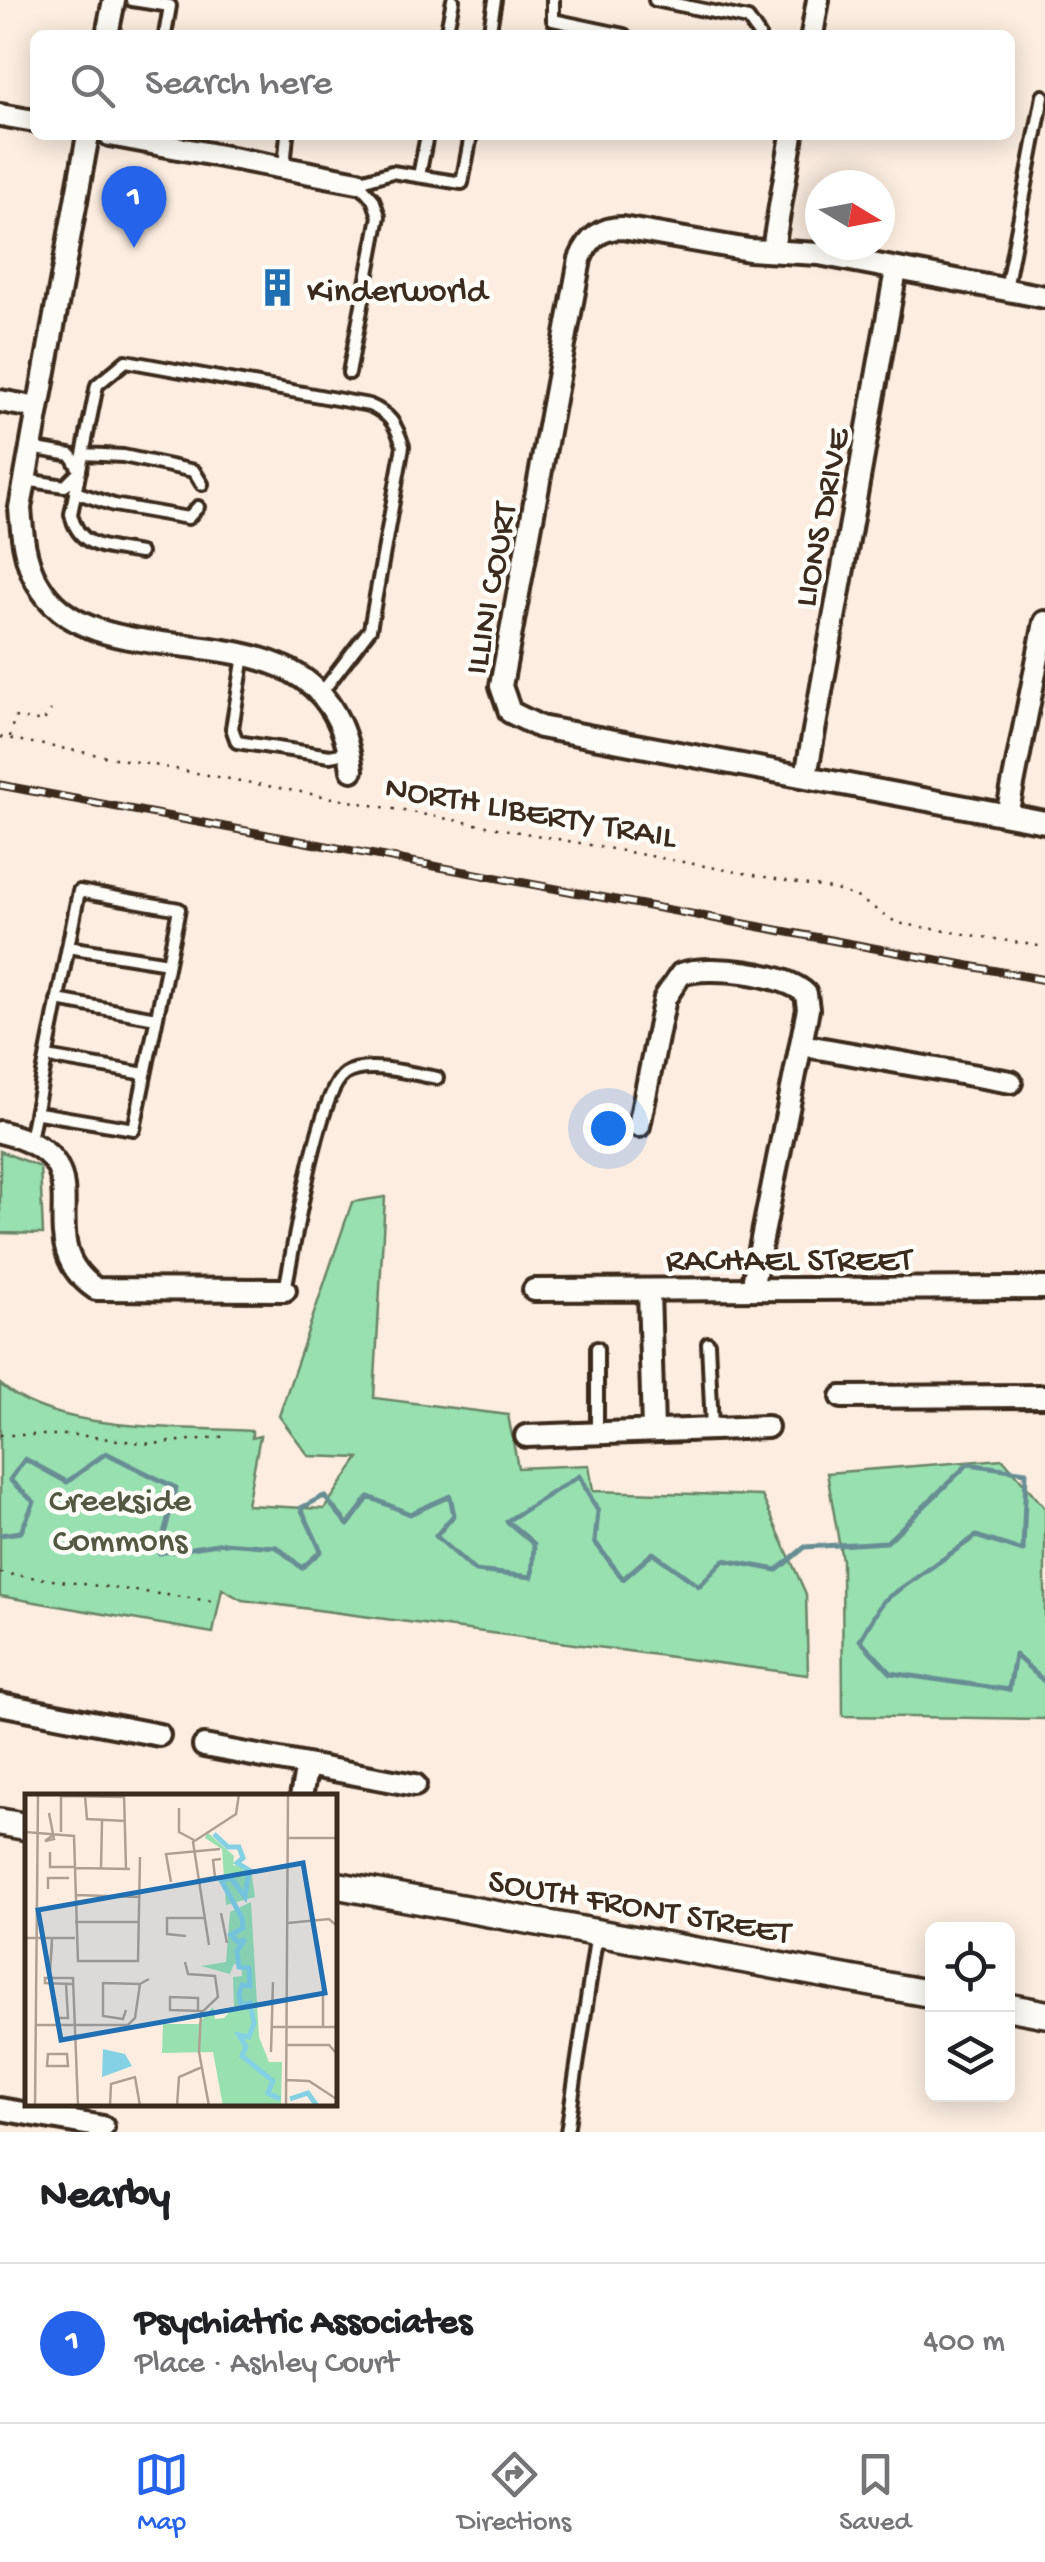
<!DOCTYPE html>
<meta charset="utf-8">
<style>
:root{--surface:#fff;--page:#f6f6f6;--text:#202124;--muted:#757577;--line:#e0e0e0;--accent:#2563eb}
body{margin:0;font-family:"Gochi Hand",sans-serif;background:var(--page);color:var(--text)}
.controls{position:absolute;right:30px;bottom:30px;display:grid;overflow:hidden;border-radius:15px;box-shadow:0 5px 25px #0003}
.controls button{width:90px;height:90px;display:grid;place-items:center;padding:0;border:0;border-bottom:2px solid var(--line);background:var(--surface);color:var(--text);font:50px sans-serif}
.compass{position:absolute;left:805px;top:170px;width:90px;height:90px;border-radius:50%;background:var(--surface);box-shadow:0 5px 25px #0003;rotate:100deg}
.you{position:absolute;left:608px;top:1128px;width:35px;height:35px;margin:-25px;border:8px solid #fff;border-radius:50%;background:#1a73e8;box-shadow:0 0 0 15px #1a73e833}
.badge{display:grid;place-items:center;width:65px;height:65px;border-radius:50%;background:var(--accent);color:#fff;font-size:32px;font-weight:700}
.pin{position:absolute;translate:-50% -82px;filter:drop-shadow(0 2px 5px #0008)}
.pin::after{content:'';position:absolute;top:52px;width:35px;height:30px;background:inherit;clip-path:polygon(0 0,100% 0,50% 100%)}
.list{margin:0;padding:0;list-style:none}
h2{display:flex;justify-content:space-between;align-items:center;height:130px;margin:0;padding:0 40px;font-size:42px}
h2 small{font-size:32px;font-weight:400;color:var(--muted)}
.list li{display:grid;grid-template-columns:65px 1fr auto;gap:30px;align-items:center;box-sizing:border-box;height:160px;padding:0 40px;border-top:2px solid var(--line)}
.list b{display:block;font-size:38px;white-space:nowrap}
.list p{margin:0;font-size:32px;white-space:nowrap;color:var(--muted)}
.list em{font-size:32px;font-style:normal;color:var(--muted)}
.icon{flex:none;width:55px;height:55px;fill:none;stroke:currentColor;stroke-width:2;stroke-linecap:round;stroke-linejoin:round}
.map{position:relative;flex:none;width:1045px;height:2132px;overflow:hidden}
.search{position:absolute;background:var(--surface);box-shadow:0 5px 25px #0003;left:30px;right:30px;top:30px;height:110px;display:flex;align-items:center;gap:25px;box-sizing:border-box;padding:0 35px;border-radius:15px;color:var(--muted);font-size:38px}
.sheet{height:290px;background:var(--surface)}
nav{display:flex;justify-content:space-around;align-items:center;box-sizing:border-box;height:140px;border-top:2px solid var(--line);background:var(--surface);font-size:28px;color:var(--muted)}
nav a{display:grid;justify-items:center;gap:5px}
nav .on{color:var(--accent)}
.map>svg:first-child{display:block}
</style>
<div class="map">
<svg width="1045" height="2132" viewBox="0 0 1045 2132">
<rect width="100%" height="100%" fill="#fcede0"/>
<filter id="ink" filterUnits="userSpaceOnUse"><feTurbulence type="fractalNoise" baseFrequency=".01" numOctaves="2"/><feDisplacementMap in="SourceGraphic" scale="20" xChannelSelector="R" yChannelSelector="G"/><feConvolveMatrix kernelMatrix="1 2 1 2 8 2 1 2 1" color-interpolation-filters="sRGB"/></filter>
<g filter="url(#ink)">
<path fill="#98e0b0" stroke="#6a8567" stroke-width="2.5" d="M 0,1151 L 40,1167 L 43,1234 L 0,1233 Z
M 385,1197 L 374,1398 L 508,1415 L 518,1468 L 589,1465 L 593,1491 L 762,1496 L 806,1594 L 808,1675 L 242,1600 L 222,1589 L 213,1633 L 0,1596 L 0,1384 C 57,1434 178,1426 252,1431 L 252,1438 L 260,1436 L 247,1505 L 324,1509 L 359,1458 L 309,1456 L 279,1416 L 352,1202 Z
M 1003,1459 L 1045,1508 L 1045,1719 L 843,1716 L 842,1560 L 827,1473 Z"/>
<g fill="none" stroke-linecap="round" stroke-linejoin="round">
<path stroke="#678e94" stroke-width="5" d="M 0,1535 L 21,1532 L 34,1502 L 10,1480 L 25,1459 L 67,1482 L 106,1453 L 176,1488 L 159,1553 L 224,1543 L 277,1547 L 302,1568 L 321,1551 L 301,1508 L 324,1496 L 348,1525 L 369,1497 L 410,1514 L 450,1496 L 454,1515 L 436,1536 L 475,1571 L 532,1577 L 534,1544 L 507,1521 L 579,1476 L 598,1511 L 595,1542 L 623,1579 L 653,1553 L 699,1586 L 724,1560 L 777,1570 L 805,1547 L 887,1542 L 968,1464 L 1026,1472 L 1023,1551 L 976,1536 L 883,1601 L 860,1640 L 891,1673 L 1009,1690 L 1015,1655 L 1045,1682"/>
<defs>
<path id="service" d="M 132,0 L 170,6 L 165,35
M 553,0 L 553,20 L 624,35
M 655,0 L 748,19 L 759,35
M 446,35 L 453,0
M 489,35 L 495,0
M 284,167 L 287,135
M 419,176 L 427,135
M 1006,289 L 1043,96
M 349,373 L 379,216 L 373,199 L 358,182 L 392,172 L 462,183 L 471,135
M 83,454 L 123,456 L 194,471 L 202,484
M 25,480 L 65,486 L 80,471 L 71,455 L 31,448
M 75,492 L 114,505 L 188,518 L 198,507
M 140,553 C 109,547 79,550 71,514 L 97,385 L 126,361 L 369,405 C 390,414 396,424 403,446 L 370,629 L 322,692
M 244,656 L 232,728 L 237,742 L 330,756 L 346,753
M 68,947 L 168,963
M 57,1000 L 156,1018
M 47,1057 L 145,1074
M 30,1140 L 79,891 L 179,909 L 134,1129 L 39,1113
M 285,1290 C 293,1252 318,1091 345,1074 C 367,1060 412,1074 437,1078
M 708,1343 L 712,1428
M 597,1433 L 597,1348
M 567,2132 L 597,1933"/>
<path id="minor" d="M 107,35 L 114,0
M 812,35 L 818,0
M 0,115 L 35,121
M 88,135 L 20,508 C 22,533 24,559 37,582 C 99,697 328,582 352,770
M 110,135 L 358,182
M 773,249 L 792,135
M 1045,297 L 819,254 L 749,250 L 622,228 C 600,228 588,239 580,259 L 501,686 L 510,712 L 540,727 L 1045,822
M 0,401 L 38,408
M 806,776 L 896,270
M 1007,815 L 1045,622
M 801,1045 L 1011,1082
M 639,1126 L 665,998 L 681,974 C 708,964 785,973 806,994 L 808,1009 L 752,1289
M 0,1132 C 117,1160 21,1238 96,1289 L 285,1290
M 534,1290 L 1045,1288
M 649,1290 L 653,1431
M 842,1397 L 1045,1396
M 526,1436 L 767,1427
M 0,1704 L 159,1735
M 204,1746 L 415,1785
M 301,1797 L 307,1765
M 0,2109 L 103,2127"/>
<path id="tertiary" d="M 0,1822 L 28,1827
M 335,1885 L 932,1994
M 1008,2007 L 1045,2014"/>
</defs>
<use href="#service" stroke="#3b2a1e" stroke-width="18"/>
<use href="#minor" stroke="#3b2a1e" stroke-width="28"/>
<use href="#tertiary" stroke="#3b2a1e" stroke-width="32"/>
<path stroke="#3b2a1e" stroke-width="2.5" stroke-dasharray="2.5 8" stroke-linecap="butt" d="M 0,737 L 836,890 L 855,896 L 897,923 L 1045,947
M 10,737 L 14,717 L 43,722 L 51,710
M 0,1435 L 77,1435 L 151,1444 L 230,1436
M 0,1573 L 212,1601"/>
<use href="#service" stroke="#fdfcf7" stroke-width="10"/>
<use href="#minor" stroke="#fdfcf7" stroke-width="20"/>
<use href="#tertiary" stroke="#fdfcf7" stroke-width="25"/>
<defs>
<path id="rail" d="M 0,785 L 1045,980"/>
</defs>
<use href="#rail" stroke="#3b2a1e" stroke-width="9"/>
<use href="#rail" stroke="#fdfcf7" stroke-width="5" stroke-dasharray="15" stroke-linecap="butt"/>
</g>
</g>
<defs>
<symbol id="building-bare" viewBox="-9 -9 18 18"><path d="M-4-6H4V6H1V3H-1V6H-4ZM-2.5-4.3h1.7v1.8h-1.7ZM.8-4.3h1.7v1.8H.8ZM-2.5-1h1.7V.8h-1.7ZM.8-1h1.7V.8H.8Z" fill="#1f6fb2" stroke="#fdfcf7" stroke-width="2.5" paint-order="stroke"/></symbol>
</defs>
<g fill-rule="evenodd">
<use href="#building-bare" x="250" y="260" width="55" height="55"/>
</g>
<g text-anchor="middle" stroke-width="9" stroke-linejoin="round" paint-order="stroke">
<g font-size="35" fill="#3b2a1e" stroke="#fdfcf7" text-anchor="start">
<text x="307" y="300">Kinderworld</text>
</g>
<g font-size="35" fill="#3b2a1e" stroke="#fdfcf7">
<text transform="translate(819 517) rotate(-79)" y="12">LIONS DRIVE</text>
<text transform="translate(488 588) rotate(-80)" y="12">ILLINI COURT</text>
<text transform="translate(531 809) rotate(10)" y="12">NORTH LIBERTY TRAIL</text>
<text x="789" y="1269">RACHAEL STREET</text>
<text transform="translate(640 1904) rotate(10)" y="12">SOUTH FRONT STREET</text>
</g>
<g font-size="35" fill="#525842" stroke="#fdfcf7">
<text x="120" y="1510">Creekside<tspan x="120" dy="40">Commons</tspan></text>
</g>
</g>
<g transform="translate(25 1794)">
<rect width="312" height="312" fill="#fcede0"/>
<path d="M 182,38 L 209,62 L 208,71 L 226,75 L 230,103 L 201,111 L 197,55 L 180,44 ZM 226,108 L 234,243 L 244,268 L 257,268 L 256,312 L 198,312 L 188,258 L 137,259 L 138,230 L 173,230 L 188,213 L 190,225 L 199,224 L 209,213 L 208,183 L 217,182 L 216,172 L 209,170 L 205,180 L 176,172 L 201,168 L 205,118 Z" fill="#98e0b0"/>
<path d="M 78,255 L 100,260 L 107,272 L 77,283 Z" fill="#84d1e3"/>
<path fill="none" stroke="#84d1e3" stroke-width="5" d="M 189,40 L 203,53 L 214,53 L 218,64 L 212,69 L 224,76 L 220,103 L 206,84 L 196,86 L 217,124 L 218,134 L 206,141 L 214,149 L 220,145 L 212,157 L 214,173 L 224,174 L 225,192 L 217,191 L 214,200 L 216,211 L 225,209 L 229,229 L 224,243 L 214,241 L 221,253 L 217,262 L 248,287 L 243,299 L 255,305M 265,305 L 283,299 L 292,312"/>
<path fill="none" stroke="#af9f92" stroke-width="2.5" d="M 36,0 L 36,38M 99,0 L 101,75M 36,2 L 99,3M 60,2 L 62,25 L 101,27M 154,14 L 154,38 L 169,46M 24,19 L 29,45 L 20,47 L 28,41M 0,38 L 49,42 L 53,167 L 113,167 L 115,63M 263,44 L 313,44M 25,58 L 25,73 L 50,73M 50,74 L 105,75M 76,74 L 77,27M 172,86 L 190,83 L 188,66 L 196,65M 146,88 L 141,60 L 195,55M 23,95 L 23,84 L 44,84M 50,101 L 115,103M 196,119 L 202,149M 50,128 L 114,128M 263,129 L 304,125 L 312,132M 161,142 L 142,140 L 142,124 L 179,124M 0,144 L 50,144M 27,150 L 25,177 L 27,144M 184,151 L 168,48 L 211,20 L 214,0M 160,168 L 163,180 L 190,182 L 193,203 L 176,219 L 174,258 L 184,312M 48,190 L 20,189 L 20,184 L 48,184 L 53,312M 101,216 L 98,225 L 78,222 L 78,189 L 115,190M 173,216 L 173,204 L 145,203 L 145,216 L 177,217M 12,231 L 103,231 L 110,224 L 115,190 L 124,185M 33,231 L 33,224 L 43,224 L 41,190M 247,233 L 313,233M 298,233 L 298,186M 261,251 L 304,251 L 312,260M 246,258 L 248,188M 23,260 L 42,260 L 43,272 L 22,272 ZM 261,286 L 284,287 L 313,306M 10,312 L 13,0M 85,312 L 86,290 L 110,283 L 115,312M 152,312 L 154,283 L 177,273M 261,312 L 263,0"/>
<path fill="#1f6fb2" fill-opacity="0.15" stroke="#1f6fb2" stroke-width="5" d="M 278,69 L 300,199 L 36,246 L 13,116 Z"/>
<rect width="312" height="312" fill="none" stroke="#3b2a1e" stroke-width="5"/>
</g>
</svg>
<div class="controls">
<button><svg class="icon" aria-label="locate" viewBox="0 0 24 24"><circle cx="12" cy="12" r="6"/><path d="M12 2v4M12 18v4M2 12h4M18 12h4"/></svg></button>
<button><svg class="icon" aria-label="layers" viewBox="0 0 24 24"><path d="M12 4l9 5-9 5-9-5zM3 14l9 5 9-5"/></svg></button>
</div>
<svg class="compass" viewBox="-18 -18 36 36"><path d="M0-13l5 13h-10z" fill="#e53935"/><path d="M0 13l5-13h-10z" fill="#757577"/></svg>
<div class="you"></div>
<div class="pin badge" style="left:134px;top:248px">1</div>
<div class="search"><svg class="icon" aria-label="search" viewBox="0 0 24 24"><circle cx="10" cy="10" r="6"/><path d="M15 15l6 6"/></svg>Search here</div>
</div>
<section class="sheet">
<h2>Nearby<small></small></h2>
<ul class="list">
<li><span class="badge">1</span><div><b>Psychiatric Associates</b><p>Place · Ashley Court</p></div><em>400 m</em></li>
</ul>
</section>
<nav>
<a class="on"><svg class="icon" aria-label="map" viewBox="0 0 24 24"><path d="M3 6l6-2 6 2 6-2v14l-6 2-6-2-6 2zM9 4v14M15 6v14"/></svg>Map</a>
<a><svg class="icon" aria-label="directions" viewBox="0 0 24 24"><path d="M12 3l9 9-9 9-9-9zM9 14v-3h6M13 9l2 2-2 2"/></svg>Directions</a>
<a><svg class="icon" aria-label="saved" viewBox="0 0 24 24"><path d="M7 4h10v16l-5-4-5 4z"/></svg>Saved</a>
</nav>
